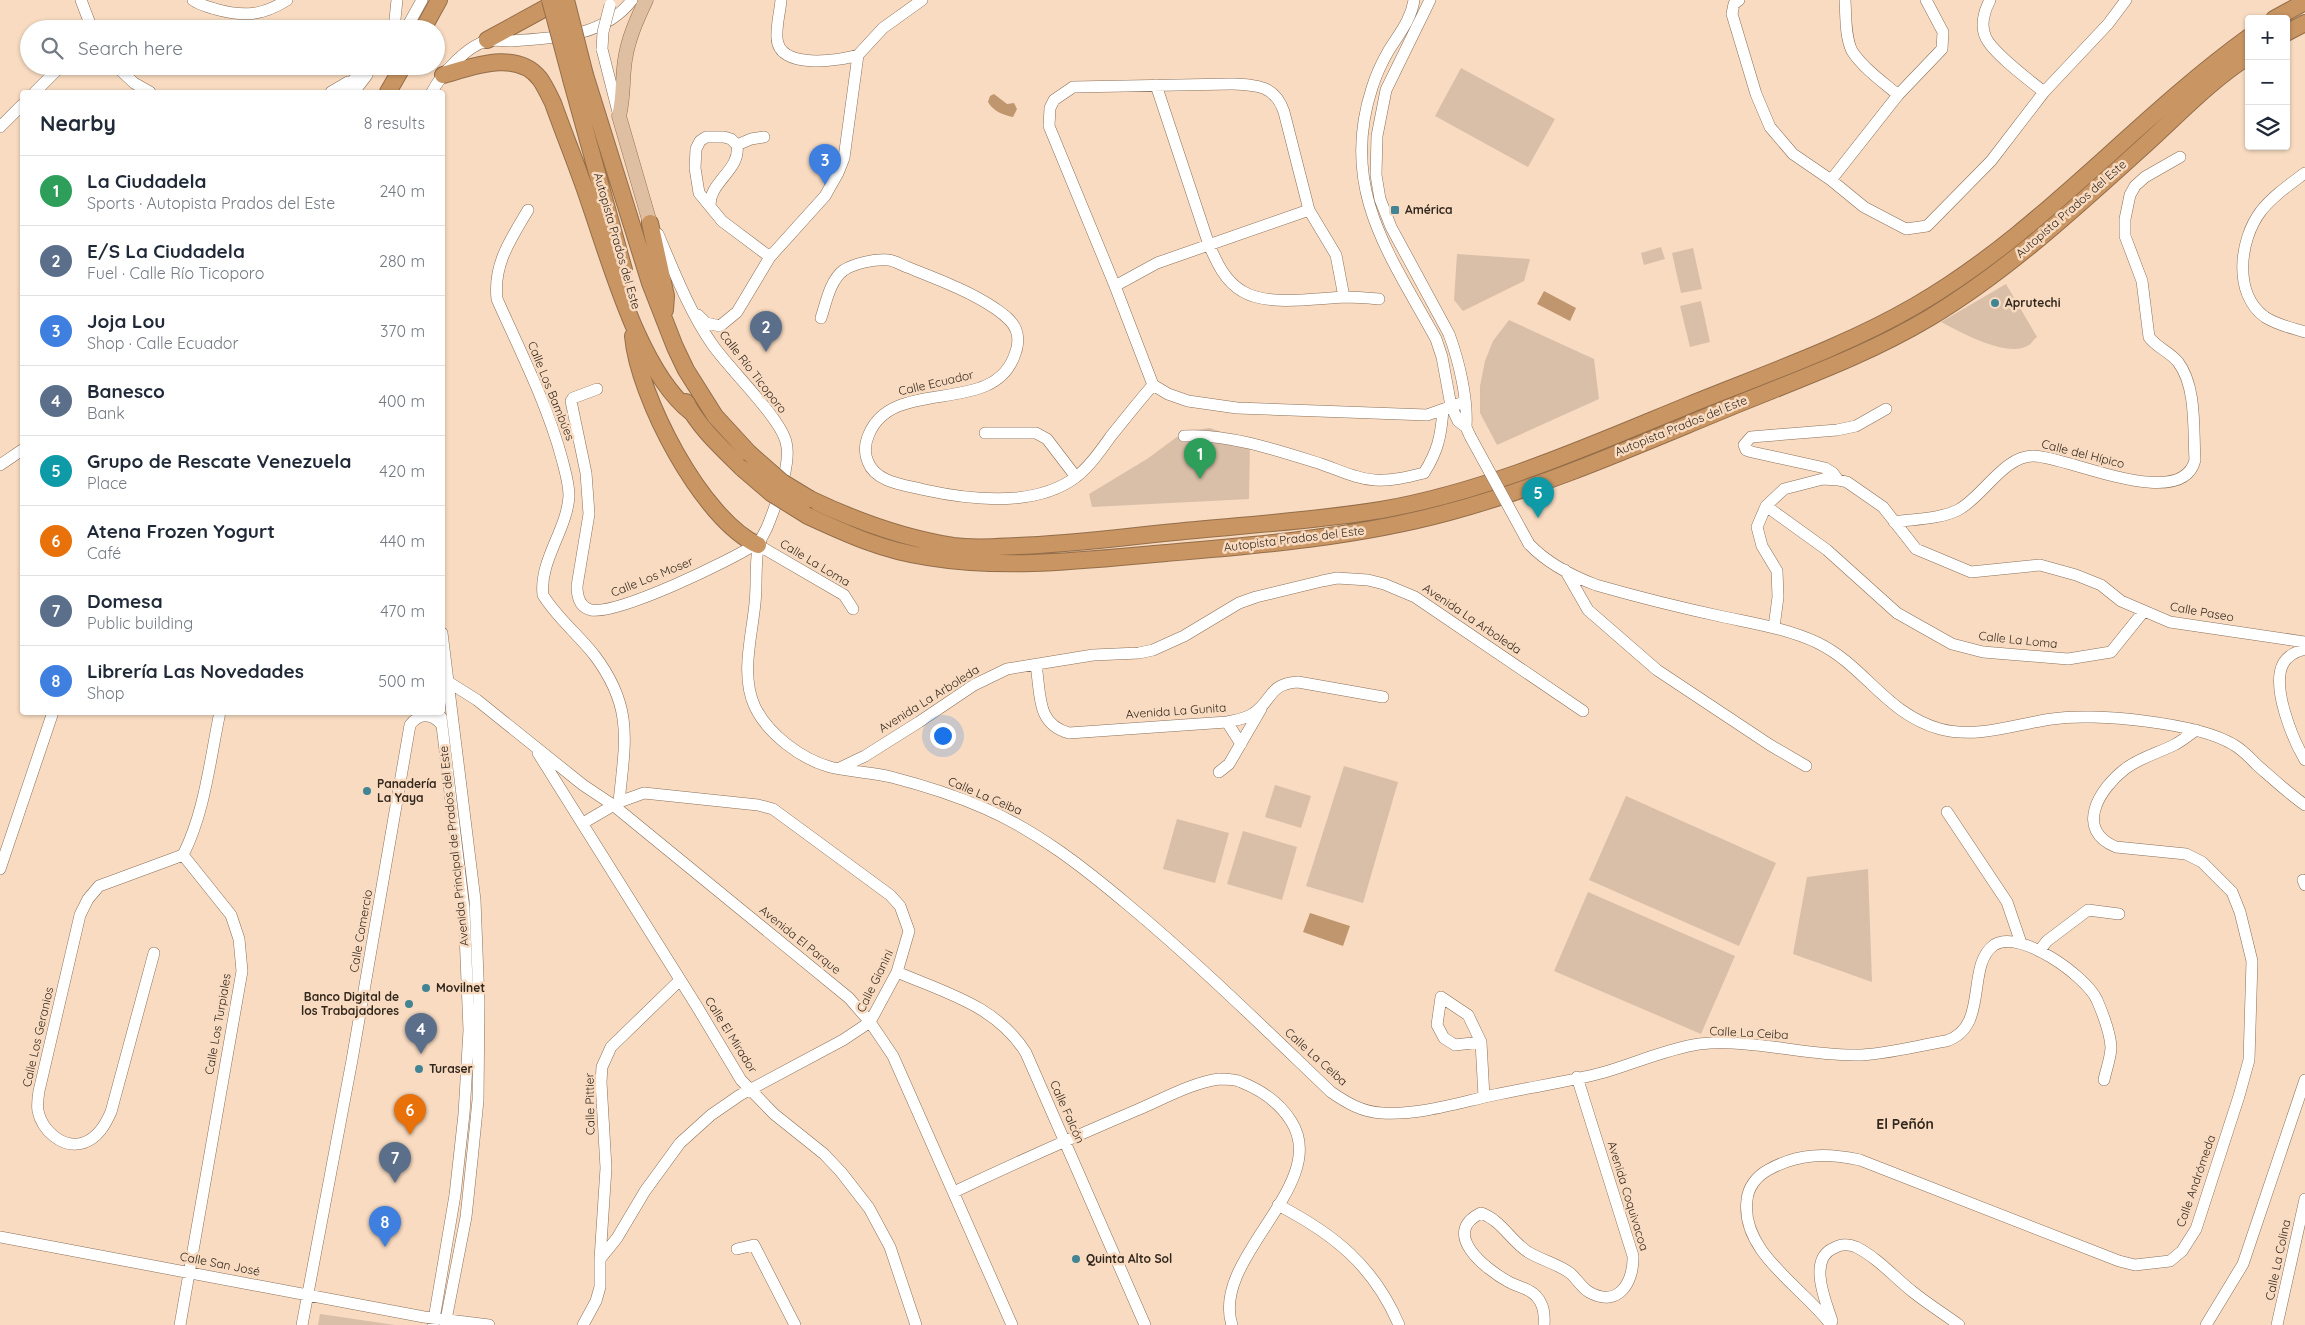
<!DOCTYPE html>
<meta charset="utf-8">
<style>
:root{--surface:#fff;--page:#f6f6f7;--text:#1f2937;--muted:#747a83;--line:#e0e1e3;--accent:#418594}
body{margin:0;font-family:Quicksand,sans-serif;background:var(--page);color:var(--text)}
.controls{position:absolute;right:15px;top:15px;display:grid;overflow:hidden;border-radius:5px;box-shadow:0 1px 4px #0004}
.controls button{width:45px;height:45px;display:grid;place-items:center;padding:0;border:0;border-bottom:1px solid var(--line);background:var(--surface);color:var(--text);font:25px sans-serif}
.you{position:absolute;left:942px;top:735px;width:18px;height:18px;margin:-12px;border:4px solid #fff;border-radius:50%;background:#1a73e8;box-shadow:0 0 0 8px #1a73e833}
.badge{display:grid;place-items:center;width:32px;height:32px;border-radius:50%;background:var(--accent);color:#fff;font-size:16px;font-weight:700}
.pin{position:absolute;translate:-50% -41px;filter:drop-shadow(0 1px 2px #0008)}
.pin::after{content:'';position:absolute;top:26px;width:18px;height:15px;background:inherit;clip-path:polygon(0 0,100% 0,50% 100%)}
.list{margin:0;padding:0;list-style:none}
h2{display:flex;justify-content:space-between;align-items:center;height:65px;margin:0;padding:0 20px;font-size:21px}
h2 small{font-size:16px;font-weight:400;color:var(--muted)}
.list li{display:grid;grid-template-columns:32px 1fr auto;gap:15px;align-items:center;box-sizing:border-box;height:70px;padding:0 20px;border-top:1px solid var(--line)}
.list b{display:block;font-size:19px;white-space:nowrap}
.list p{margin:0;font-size:16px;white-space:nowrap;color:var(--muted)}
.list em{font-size:16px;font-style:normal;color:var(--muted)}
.icon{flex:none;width:28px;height:28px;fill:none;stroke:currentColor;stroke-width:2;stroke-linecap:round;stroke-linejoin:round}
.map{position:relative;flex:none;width:2305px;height:1325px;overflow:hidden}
.search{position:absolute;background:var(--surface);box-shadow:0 1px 4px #0004;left:20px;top:20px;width:425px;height:55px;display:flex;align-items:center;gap:12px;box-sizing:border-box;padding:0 18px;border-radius:28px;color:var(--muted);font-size:19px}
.panel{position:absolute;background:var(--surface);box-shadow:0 1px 4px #0004;left:20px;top:90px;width:425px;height:625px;border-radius:5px}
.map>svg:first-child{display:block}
</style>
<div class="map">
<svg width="2305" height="1325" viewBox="0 0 2305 1325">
<rect width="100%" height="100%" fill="#f8dbc1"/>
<path fill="#dabfa8" d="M 1461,68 L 1555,119 L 1528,167 L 1435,116 Z
M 1661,247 L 1665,259 L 1644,265 L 1641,253 Z
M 1693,248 L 1702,289 L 1681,293 L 1672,253 Z
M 1457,254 L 1530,259 L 1524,281 L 1463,311 L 1454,300 Z
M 2006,284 L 2037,337 C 2034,339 2031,344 2029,345 C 2008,359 1960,332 1941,322 Z
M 1701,301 L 1710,342 L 1690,347 L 1680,306 Z
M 1509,320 L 1594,359 L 1599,399 L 1497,445 L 1480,413 L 1480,386 L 1485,361 L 1493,341 Z
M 1210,428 L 1250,442 L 1249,499 L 1092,507 L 1089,494 L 1147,459 L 1185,431 Z
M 1344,766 L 1398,782 L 1363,903 L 1306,886 Z
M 1275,785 L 1311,796 L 1301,828 L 1265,817 Z
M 1626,796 L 1776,863 L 1739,946 L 1589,880 Z
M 1177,819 L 1229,833 L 1215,883 L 1163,869 Z
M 1243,831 L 1297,847 L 1282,900 L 1227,884 Z
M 1868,869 L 1872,982 L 1793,954 L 1807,877 Z
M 1588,892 L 1735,956 L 1701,1034 L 1554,971 Z
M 320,1314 L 395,1325 L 318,1325 Z"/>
<path fill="#c0966f" d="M 994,94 L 1007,104 L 1014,103 L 1017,109 L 1013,117 C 1003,115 993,111 988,102 L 990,96 Z
M 1544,291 L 1576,308 L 1570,321 L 1537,304 Z
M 1310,913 L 1350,926 L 1343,946 L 1303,932 Z"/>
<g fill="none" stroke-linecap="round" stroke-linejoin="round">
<defs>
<path id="minor" d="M 81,0 L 92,29
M 193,0 C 199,5 207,6 215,9 C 243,17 262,16 287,0
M 781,0 C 780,12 776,26 777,38 C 778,70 839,61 858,55
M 1414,0 C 1411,20 1399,34 1389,50 C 1382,62 1376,75 1372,88 C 1339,189 1390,255 1436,339 L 1442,357 L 1451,406 L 1458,421 L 1466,427 L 1470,436
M 1430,0 L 1386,90 L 1377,136 L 1376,175 L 1380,199 L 1391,227 L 1449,334 C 1459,361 1468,399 1466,427
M 1739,0 L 1734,4 L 1732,14 L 1756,94 L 1770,127 L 1793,154 L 1831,180 L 1864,207 L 1906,229 L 1927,226 L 1991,161 L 2044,92 L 2108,24 L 2126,0
M 1845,0 C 1846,15 1845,37 1852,51 C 1863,68 1883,82 1898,95
M 1990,0 C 1984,11 1980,26 1986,38 C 1994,54 2029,80 2044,92
M 394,29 L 397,0
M 406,29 L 422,0
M 602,49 L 619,116
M 116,66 L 134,83 L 150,92
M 1156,85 L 1209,245 C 1217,263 1225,281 1242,291 C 1267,307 1316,298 1345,297 C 1356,297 1368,298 1379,299
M 35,92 L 61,66
M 331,92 L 348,82
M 343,92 L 356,77 L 373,66
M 354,92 L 367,75
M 432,92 C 441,75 466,46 487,41 C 493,39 502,41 510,41 C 553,38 603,38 632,0
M 0,127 L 22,105
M 737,145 L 751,139 L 764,137
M 2305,173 C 2289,185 2273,196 2261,211 C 2239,240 2233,294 2265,317 C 2277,325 2292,328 2305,332
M 1831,180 L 1898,95 L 1942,49 L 1943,32 L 1926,0
M 710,205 C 710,181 741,170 737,145 L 731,139 L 724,137 L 706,137 L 700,141 L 696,149 L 695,168 L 699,193 L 722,221 L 770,257
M 528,210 C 511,239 493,264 497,299 C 520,351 547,403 562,459 C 565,471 569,483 569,496 C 567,530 539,561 543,595 C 557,618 579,635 595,656 C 634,708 625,742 619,802
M 658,234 C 673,269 690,313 712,344 C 729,369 780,417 786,442 C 792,463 776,505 768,525 C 765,533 759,540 758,548 C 755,566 757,585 755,603 C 752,636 740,675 755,707 C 768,734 801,759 830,767 C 850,772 871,772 891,777 C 922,785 954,795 984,808 C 1037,831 1083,867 1127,904 C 1198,963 1264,1028 1331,1092 C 1347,1103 1362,1112 1382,1113 C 1421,1115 1457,1103 1494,1095 C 1530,1087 1569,1082 1605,1072 C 1636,1063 1666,1049 1699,1044 C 1752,1038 1804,1056 1857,1055 C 1883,1055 1920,1045 1946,1041 C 1990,1027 1965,966 1994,945 C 2019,928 2086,976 2097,1000 C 2103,1014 2110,1031 2111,1047 C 2111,1057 2106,1070 2104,1080
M 1115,286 L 1157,263 L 1309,210
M 1344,297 L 1336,255 L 1309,210 L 1284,112 C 1275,85 1257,85 1231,84 L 1073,87 L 1054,100 L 1050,108 L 1049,126 L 1115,286 L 1153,385 L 1168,394 L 1188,401 L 1237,408 L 1427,415 L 1464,402
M 698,315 L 706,323 L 720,326 L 737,312 L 770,257 L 825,196 L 838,173 L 844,158 L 858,55 L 883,28 L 922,0
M 821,318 C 826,303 830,280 844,270 C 855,263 875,259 888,260 C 894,260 901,265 907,267 C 937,279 970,291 996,309 C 1003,314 1013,321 1016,330 C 1019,337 1018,347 1015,354 C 994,418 894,375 869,434 C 865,443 864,453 868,462 C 876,483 906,485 925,490 C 971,500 1036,507 1076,477 C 1090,466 1101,450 1111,436 C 1125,419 1138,402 1153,385
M 597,389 L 573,398 L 571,401 L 586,473 L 589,514 L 577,586 C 577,596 579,607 591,610 C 618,615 730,561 756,544
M 985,433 L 1036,433 L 1047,439 L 1076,477
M 1184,436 C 1226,433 1280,451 1321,464 C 1339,470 1356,479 1375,480 C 1392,481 1408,477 1424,473 C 1438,451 1441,436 1443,410
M 0,465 L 22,450
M 1838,480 L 1833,473 L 1825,468 L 1752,452 L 1746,450 L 1744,445 L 1751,437 L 1837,430 L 1856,426 L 1886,409
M 1766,506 L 1827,550 L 1897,613 L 1952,644 L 1983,652 L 2068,659 L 2111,652 L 2144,611
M 1894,522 C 1914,519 1940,519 1958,510 C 1983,497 2004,455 2034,456 C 2066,456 2182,513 2195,460 C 2193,430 2197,387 2178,362 C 2170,352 2156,347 2149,337 L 2142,281 L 2125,236 L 2125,219 L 2130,195 L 2135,186 L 2145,177 L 2180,157
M 1529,544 C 1547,563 1572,576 1596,585 C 1638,597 1682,608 1724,617 C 1757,624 1788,629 1818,643 C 1865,666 1886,714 1940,729 C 1978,739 2015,724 2052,719 C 2093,712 2199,723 2234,745 C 2243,750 2250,758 2257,765 C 2273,779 2288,793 2305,805
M 758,545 L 844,595 L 853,609
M 1565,570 L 1588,610 L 1657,670 L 1770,745 L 1806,766
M 1774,627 L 1778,597 L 1777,571 L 1762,546 L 1757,527 L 1766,506 L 1784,489 L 1823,479 L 1838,480 L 1847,482 L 1883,507 L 1916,549 L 1971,572 L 2040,565 L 2076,575 L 2101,585 L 2121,601 L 2170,622 L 2305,642
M 442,633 L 475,900 L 479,1002 L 478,1100 L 472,1160 L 466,1217 L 445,1325
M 2305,649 C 2297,651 2287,656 2283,664 C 2271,687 2293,740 2305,760
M 1036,665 C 1041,695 1036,724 1069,733 L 1227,722 C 1236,720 1246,719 1254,713 C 1273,700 1268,684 1298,682 L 1383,697
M 442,684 L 450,683 L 477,700 L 583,785 L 613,805 L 849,998 L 870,1022 L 893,1056 L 1012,1325
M 1227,722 L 1241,744
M 538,753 L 696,1005 L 741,1080 L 774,1114 L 824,1154 L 841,1172 L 869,1208 L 890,1247 L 916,1325
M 840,768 L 865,756 L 919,722 L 974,685 L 1007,669 L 1093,655 L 1139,653 L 1153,650 L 1184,636 L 1239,603 L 1256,597 L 1322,581 L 1337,578 L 1368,580 L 1384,584 L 1415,597 L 1583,711
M 1219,772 L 1229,764 L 1261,709
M 1947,812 L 2007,902 L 2021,943
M 583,823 L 619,802 L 644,793 L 758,805 L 773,809 L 890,895 L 900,906 L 909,931 L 897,972 L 870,1022 L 843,1040 L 740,1095 L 711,1115 L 680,1143 L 645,1191 L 617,1238 L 600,1259 L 600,1287 L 596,1301 L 583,1325
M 183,855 C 205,812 210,759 220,712
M 0,869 L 53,712
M 2303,880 L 2305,885
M 2039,951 L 2047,941 L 2088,910 L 2119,914
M 154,953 L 111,1112 C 105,1125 98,1138 83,1143 C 62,1149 42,1130 38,1111 C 37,1105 38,1097 39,1091 L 80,915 L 88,899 L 99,886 L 183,855
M 897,972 C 946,993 997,1006 1026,1053 L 1145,1325
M 1481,1042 L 1455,1045 L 1444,1038 L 1437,1025 L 1441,997 L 1468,1015 L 1481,1042 L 1484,1097
M 954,1192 C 1015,1163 1076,1136 1137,1110 C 1163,1099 1191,1083 1219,1079 C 1225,1079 1235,1079 1241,1082 C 1261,1090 1279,1102 1291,1121 C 1332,1184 1210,1258 1232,1325
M 1278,1205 C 1334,1234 1374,1266 1399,1325
M 0,1237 L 424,1317 L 489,1325
M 737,1249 L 754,1245 L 795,1325
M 600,1259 L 606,1168 L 601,1082 L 602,1067 L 611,1047 L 680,980
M 1832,1321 C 1826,1302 1807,1259 1834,1248 C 1841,1244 1849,1244 1856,1247 C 1878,1258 1894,1277 1913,1292 C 1928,1304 1944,1314 1959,1325
M 180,1325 L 242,971 L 239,939 L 231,915 L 183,855
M 302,1325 L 352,1060 L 410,725 C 419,713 431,713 441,724
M 433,1325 L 455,1195 L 464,1114 L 469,1030 L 464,909 L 441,717
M 1544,1325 C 1545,1314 1544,1304 1536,1296 C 1529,1288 1518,1287 1509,1282 C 1485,1269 1440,1233 1481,1213 C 1501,1220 1511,1241 1528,1252 C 1541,1260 1558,1264 1570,1273 C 1577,1279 1582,1288 1589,1292 C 1619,1309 1634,1281 1633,1256 L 1577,1077
M 1831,1325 C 1804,1288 1740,1252 1747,1200 C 1748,1187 1757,1176 1768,1170 C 1798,1153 1827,1153 1860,1160 L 2119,1261 L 2135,1265 L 2170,1261 L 2182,1251 L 2196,1229 L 2239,1096 L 2249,1060 L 2252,961 L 2240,912 L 2232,892 L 2202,862 L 2186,854 L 2116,847 C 2074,830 2099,789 2125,769 C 2139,758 2158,753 2174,745 C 2182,741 2189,735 2196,730
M 2206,1325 L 2243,1264 L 2305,1080
M 2277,1325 L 2305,1199"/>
<path id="major" d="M 646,0 C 637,19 628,39 625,60 C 622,79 624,97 619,116 L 650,223"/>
<path id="highway" d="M 2274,19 L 2305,2
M 423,29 L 439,0
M 2286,33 L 2305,23
M 487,40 L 560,0
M 443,75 C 472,67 517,49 540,79 C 545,86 549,95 553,103 C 565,137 579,170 590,204 C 611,264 640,372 691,412
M 585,75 L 650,283 L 675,347 L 686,370 L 715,416 L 749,453
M 571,79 L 624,270
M 388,92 L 403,66
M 650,223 L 666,296 L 665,310
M 633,336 C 638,396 702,520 758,545
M 686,402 C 699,428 723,449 743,469
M 810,499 C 856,521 903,538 953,546 C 975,549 996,547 1017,546 C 1070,544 1123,537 1175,532 C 1244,525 1313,521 1381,510 C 1489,491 1589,446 1689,405 C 1765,374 1844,347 1915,306 C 2040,234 2133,121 2249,37
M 808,516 C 847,534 884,551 928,557 C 1007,570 1086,560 1166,553 C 1261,545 1357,537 1449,512 C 1546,486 1640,444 1733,406 C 1799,379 1867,355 1929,318 C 2009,270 2077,206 2146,144 C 2179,114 2211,80 2249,56"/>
</defs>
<use href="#minor" stroke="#8a7059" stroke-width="12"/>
<use href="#major" stroke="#946e4a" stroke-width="15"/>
<use href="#highway" stroke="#946e4a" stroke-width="18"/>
<use href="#minor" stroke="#fff" stroke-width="11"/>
<use href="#major" stroke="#dfbfa1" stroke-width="14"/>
<use href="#highway" stroke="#c99563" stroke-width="16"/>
<defs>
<path id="minor-bridge" d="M 602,49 L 603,32 L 610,5
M 1470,436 L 1529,544"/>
<path id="highway-bridge" d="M 550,0 L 571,79
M 566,0 L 585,75
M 749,453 L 782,482 L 810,499
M 743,469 L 771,493 L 808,516"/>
</defs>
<use href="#minor-bridge" stroke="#8a7059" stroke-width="12" stroke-linecap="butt"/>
<use href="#highway-bridge" stroke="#946e4a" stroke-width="18" stroke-linecap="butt"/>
<use href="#minor-bridge" stroke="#fff" stroke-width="11"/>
<use href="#highway-bridge" stroke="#c99563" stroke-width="16"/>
</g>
<g fill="#418594" stroke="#f8dbc1" stroke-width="2">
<rect x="1390" y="205" width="10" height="10" rx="2.5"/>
<circle cx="1995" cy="303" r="5"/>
<circle cx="367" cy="791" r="5"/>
<circle cx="426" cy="988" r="5"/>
<circle cx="409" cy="1004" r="5"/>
<circle cx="419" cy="1069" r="5"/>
<circle cx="1076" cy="1259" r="5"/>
</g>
<g text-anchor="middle" stroke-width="5" stroke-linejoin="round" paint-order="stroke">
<g font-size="12" fill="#32271d" stroke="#f8dbc1">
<text transform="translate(2071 209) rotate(-41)" y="4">Autopista Prados del Este</text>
<text transform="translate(617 241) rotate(74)" y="4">Autopista Prados del Este</text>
<text transform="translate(753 372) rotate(52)" y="4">Calle Río Ticoporo</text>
<text transform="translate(936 383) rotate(-13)" y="4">Calle Ecuador</text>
<text transform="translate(551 391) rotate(68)" y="4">Calle Los Bambúes</text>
<text transform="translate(1681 426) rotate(-22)" y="4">Autopista Prados del Este</text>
<text transform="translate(2083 454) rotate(14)" y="4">Calle del Hípico</text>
<text transform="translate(1294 539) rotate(-7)" y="4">Autopista Prados del Este</text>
<text transform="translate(815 563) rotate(31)" y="4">Calle La Loma</text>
<text transform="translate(652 577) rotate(-22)" y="4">Calle Los Moser</text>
<text transform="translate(2202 612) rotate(10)" y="4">Calle Paseo</text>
<text transform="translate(1472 619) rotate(34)" y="4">Avenida La Arboleda</text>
<text transform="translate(2018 640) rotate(6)" y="4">Calle La Loma</text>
<text transform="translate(929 699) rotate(-32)" y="4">Avenida La Arboleda</text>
<text transform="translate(1176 711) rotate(-4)" y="4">Avenida La Gunita</text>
<text transform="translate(985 796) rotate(23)" y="4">Calle La Ceiba</text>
<text transform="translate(454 846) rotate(-96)" y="4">Avenida Principal de Prados del Este</text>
<text transform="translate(361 931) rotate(-80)" y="4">Calle Comercio</text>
<text transform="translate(800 940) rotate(39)" y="4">Avenida El Parque</text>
<text transform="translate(875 981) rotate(-64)" y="4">Calle Gianini</text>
<text transform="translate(218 1024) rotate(-80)" y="4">Calle Los Turpiales</text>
<text transform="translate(1749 1033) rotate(3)" y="4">Calle La Ceiba</text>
<text transform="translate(731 1035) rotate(58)" y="4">Calle El Mirador</text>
<text transform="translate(38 1037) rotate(-77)" y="4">Calle Los Geranios</text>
<text transform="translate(1316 1057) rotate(42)" y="4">Calle La Ceiba</text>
<text transform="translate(590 1104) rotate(-91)" y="4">Calle Pittier</text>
<text transform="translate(1067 1112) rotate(66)" y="4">Calle Falcón</text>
<text transform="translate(2196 1181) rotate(-71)" y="4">Calle Andrómeda</text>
<text transform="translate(1628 1196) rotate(73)" y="4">Avenida Coquivacoa</text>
<text transform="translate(2278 1260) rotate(-78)" y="4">Calle La Colina</text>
<text transform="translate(220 1264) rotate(11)" y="4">Calle San José</text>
</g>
<g font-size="12" font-weight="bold" fill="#32271d" stroke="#f8dbc1" text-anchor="start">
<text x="1405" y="214">América</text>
<text x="2005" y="307">Aprutechi</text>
<text x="377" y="788">Panadería<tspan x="377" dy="14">La Yaya</tspan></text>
<text x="436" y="992">Movilnet</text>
<text x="399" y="1001" text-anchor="end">Banco Digital de<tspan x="399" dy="14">los Trabajadores</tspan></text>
<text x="429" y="1073">Turaser</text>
<text x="1086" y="1263">Quinta Alto Sol</text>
</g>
<g font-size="14" font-weight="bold" fill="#32271d" stroke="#f8dbc1">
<text x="1905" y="1129">El Peñón</text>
</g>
</g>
</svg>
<div class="controls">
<button>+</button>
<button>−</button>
<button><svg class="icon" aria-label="layers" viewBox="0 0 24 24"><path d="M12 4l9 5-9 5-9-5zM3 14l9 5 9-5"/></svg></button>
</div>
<div class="you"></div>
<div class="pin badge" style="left:1200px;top:479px;background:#2e9e5b">1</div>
<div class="pin badge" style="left:766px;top:352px;background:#5c6f8a">2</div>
<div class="pin badge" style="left:825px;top:185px;background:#3f7fe0">3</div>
<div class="pin badge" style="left:421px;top:1054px;background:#5c6f8a">4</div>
<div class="pin badge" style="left:1538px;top:518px;background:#0f9aa8">5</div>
<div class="pin badge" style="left:410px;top:1135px;background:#e8710a">6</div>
<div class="pin badge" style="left:395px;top:1183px;background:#5c6f8a">7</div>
<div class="pin badge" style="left:385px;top:1247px;background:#3f7fe0">8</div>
<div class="search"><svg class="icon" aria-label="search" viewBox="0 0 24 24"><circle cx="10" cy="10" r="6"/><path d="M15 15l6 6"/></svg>Search here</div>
<section class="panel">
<h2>Nearby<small>8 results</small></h2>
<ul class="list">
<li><span class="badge" style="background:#2e9e5b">1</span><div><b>La Ciudadela</b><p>Sports · Autopista Prados del Este</p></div><em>240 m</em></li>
<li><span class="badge" style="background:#5c6f8a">2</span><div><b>E/S La Ciudadela</b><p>Fuel · Calle Río Ticoporo</p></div><em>280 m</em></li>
<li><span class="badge" style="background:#3f7fe0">3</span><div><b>Joja Lou</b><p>Shop · Calle Ecuador</p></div><em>370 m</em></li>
<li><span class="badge" style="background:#5c6f8a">4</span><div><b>Banesco</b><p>Bank</p></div><em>400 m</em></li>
<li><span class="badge" style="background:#0f9aa8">5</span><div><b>Grupo de Rescate Venezuela</b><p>Place</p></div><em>420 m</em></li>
<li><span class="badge" style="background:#e8710a">6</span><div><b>Atena Frozen Yogurt</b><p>Café</p></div><em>440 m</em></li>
<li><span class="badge" style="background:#5c6f8a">7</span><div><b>Domesa</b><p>Public building</p></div><em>470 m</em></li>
<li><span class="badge" style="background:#3f7fe0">8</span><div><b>Librería Las Novedades</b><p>Shop</p></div><em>500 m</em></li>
</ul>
</section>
</div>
